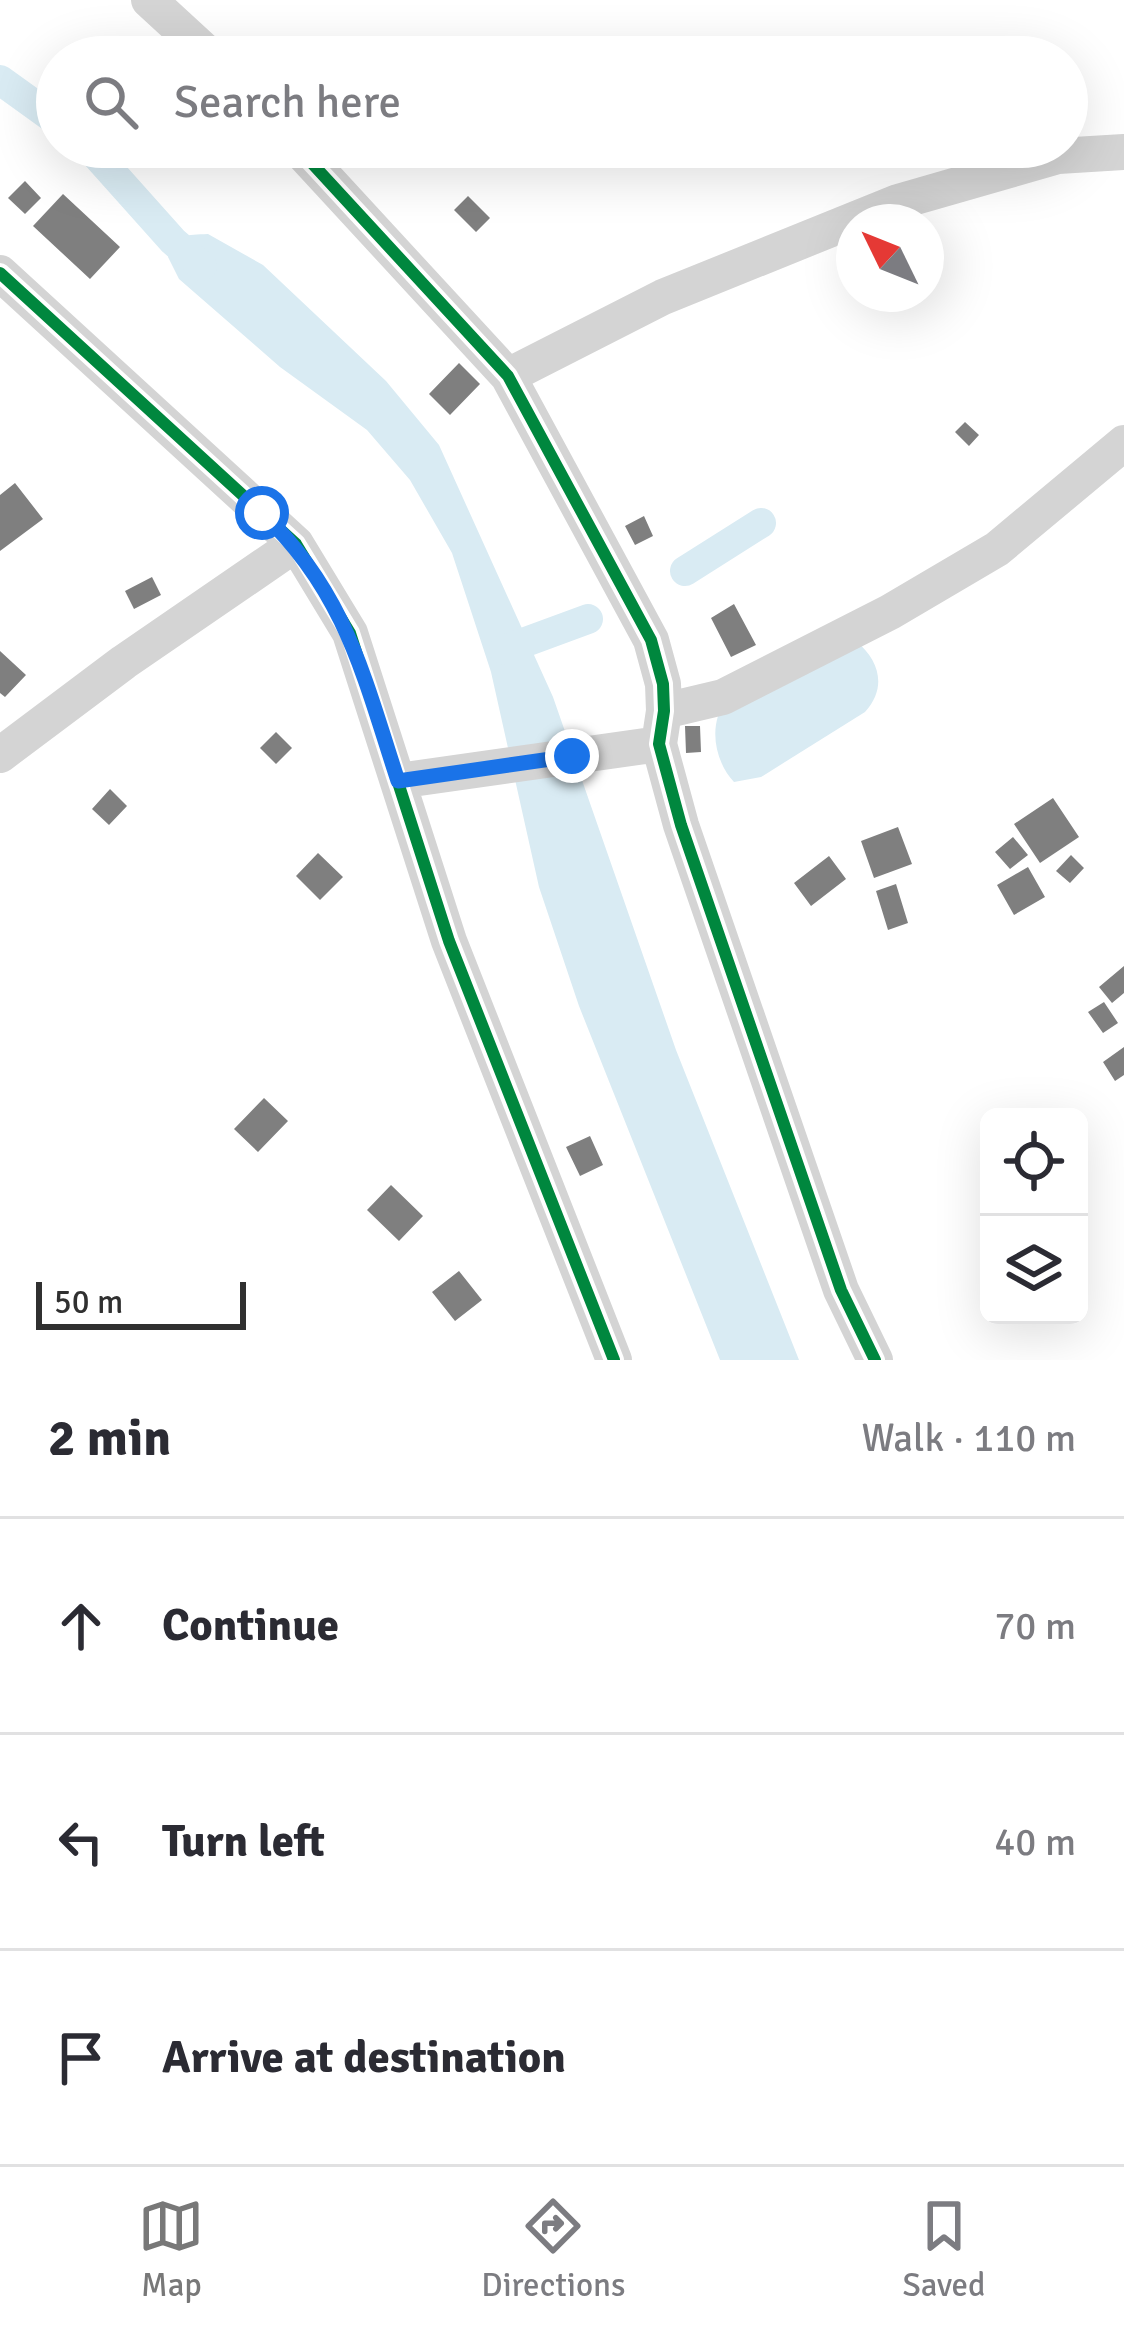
<!DOCTYPE html>
<meta charset="utf-8">
<style>
:root{--surface:#fff;--page:#f2f2f3;--text:#2b2b33;--muted:#7c7c81;--line:#e1e1e2;--accent:#787878}
body{margin:0;font-family:Signika,sans-serif;background:var(--page);color:var(--text)}
.controls{position:absolute;right:36px;bottom:36px;display:grid;overflow:hidden;border-radius:18px;box-shadow:0 12px 48px #0002}
.controls button{width:108px;height:108px;display:grid;place-items:center;padding:0;border:0;border-bottom:3px solid var(--line);background:var(--surface);color:var(--text);font:60px sans-serif}
.compass{position:absolute;left:836px;top:204px;width:108px;height:108px;border-radius:50%;background:var(--surface);box-shadow:0 12px 48px #0002;rotate:313deg}
.scale{position:absolute;left:36px;bottom:30px;width:210px;box-sizing:border-box;padding-left:12px;border:6px solid #303030;border-top:0;font-size:33px;line-height:42px;white-space:nowrap;color:#303030;-webkit-text-stroke:9px #fff;paint-order:stroke}
.stop{position:absolute;width:36px;height:36px;margin:-27px;border:9px solid #1a73e8;border-radius:50%;background:#fff}
.stop.end{background:#1a73e8;border-color:#fff;box-shadow:0 3px 12px #0008}
.list{margin:0;padding:0;list-style:none}
h2{display:flex;justify-content:space-between;align-items:center;height:156px;margin:0;padding:0 48px;font-size:51px}
h2 small{font-size:39px;font-weight:400;color:var(--muted)}
.list li{display:grid;grid-template-columns:78px 1fr auto;gap:36px;align-items:center;box-sizing:border-box;height:216px;padding:0 48px;border-top:3px solid var(--line)}
.list b{display:block;font-size:45px;white-space:nowrap}
.list em{font-size:39px;font-style:normal;color:var(--muted)}
.icon{flex:none;width:66px;height:66px;fill:none;stroke:currentColor;stroke-width:2;stroke-linecap:round;stroke-linejoin:round}
.map{position:relative;flex:none;width:1124px;height:1360px;overflow:hidden}
.search{position:absolute;background:var(--surface);box-shadow:0 12px 48px #0002;left:36px;right:36px;top:36px;height:132px;display:flex;align-items:center;gap:30px;box-sizing:border-box;padding:0 42px;border-radius:66px;color:var(--muted);font-size:45px}
.sheet{height:804px;background:var(--surface)}
nav{display:flex;justify-content:space-around;align-items:center;box-sizing:border-box;height:168px;border-top:3px solid var(--line);background:var(--surface);font-size:33px;color:var(--muted)}
nav a{display:grid;justify-items:center;gap:6px}
nav .on{color:var(--accent)}
.map>svg:first-child{display:block}
</style>
<div class="map">
<svg width="1124" height="1360" viewBox="0 0 1124 1360">
<rect width="100%" height="100%" fill="#fff"/>
<path fill="#d9ebf3" d="M 208,234 L 263,265 L 386,381 L 439,445 L 553,697 L 676,1050 L 799,1360 L 720,1360 L 579,1006 L 539,887 L 491,672 L 452,553 L 410,480 L 367,430 L 280,367 L 179,279 L 168,257 C 176,234 186,235 208,234 Z
M 856,641 C 880,661 887,688 865,712 L 761,777 L 734,782 C 718,765 711,738 718,716 Z"/>
<g fill="none" stroke-linecap="round" stroke-linejoin="round">
<path stroke="#d9ebf3" stroke-width="30" d="M 0,80 L 57,121
M 89,147 L 173,241 L 202,266
M 685,571 L 761,523
M 504,650 L 588,619"/>
</g>
<path fill="#7f7f7f" d="M 459,36 L 480,57 L 444,57 L 442,54 Z
M 25,181 L 41,198 L 25,214 L 8,198 Z
M 63,194 L 120,247 L 90,279 L 33,226 Z
M 468,196 L 490,218 L 476,232 L 454,210 Z
M 459,363 L 480,384 L 450,415 L 429,394 Z
M 965,422 L 979,435 L 969,446 L 955,432 Z
M 15,483 L 43,519 L 0,551 L 0,495 Z
M 644,516 L 653,536 L 635,545 L 625,526 Z
M 152,577 L 161,595 L 134,609 L 125,591 Z
M 734,604 L 756,645 L 731,657 L 711,618 Z
M 0,651 L 26,675 L 5,697 L 0,693 Z
M 685,726 L 700,726 L 701,752 L 686,753 Z
M 276,732 L 292,748 L 276,764 L 260,748 Z
M 110,789 L 127,806 L 109,825 L 92,809 Z
M 1053,798 L 1079,837 L 1040,863 L 1014,824 Z
M 898,827 L 912,864 L 874,878 L 861,841 Z
M 1013,837 L 1028,855 L 1010,869 L 995,852 Z
M 318,853 L 343,877 L 320,900 L 296,876 Z
M 1071,855 L 1084,868 L 1070,883 L 1056,871 Z
M 829,856 L 846,879 L 811,906 L 794,883 Z
M 1028,867 L 1045,897 L 1014,915 L 997,885 Z
M 896,884 L 908,923 L 888,930 L 876,891 Z
M 1124,966 L 1124,993 L 1112,1003 L 1099,987 Z
M 1104,1002 L 1118,1023 L 1103,1033 L 1088,1012 Z
M 1124,1047 L 1124,1075 L 1115,1081 L 1103,1062 Z
M 264,1098 L 288,1121 L 258,1152 L 234,1129 Z
M 590,1136 L 603,1165 L 580,1176 L 566,1147 Z
M 391,1185 L 423,1216 L 399,1241 L 367,1210 Z
M 459,1271 L 482,1300 L 455,1321 L 432,1292 Z"/>
<g fill="none" stroke-linecap="round" stroke-linejoin="round">
<path stroke="#d4d4d4" stroke-width="36" d="M 149,0 L 211,57
M 297,147 L 508,376 L 651,640 L 663,684 L 664,711 L 659,744 L 681,825 L 841,1290 L 875,1360
M 0,273 L 296,544 L 350,633 L 449,941 L 614,1360
M 508,376 L 663,297 L 898,202 L 1058,156 L 1124,152
M 664,711 L 723,697 L 890,612 L 997,549 L 1124,443
M 0,755 L 124,662 L 296,544
M 398,781 L 659,744"/>
<defs>
<path id="cycleway" d="M 297,147 L 508,376 L 651,640 L 663,684 L 664,711 L 659,744 L 681,825 L 841,1290 L 875,1360
M 0,273 L 296,544 L 350,633 L 449,941 L 614,1360"/>
</defs>
<use href="#cycleway" stroke="#fff" stroke-width="20"/>
<use href="#cycleway" stroke="#00873e" stroke-width="12"/>
</g>
<g fill="none" stroke-linecap="round" stroke-linejoin="round">
<path stroke="#1a73e8" stroke-width="15" d="M 262,513 C 345,591 364,677 398,781 L 572,756"/>
</g>
</svg>
<div class="controls">
<button><svg class="icon" aria-label="locate" viewBox="0 0 24 24"><circle cx="12" cy="12" r="6"/><path d="M12 2v4M12 18v4M2 12h4M18 12h4"/></svg></button>
<button><svg class="icon" aria-label="layers" viewBox="0 0 24 24"><path d="M12 4l9 5-9 5-9-5zM3 14l9 5 9-5"/></svg></button>
</div>
<svg class="compass" viewBox="-18 -18 36 36"><path d="M0-13l5 13h-10z" fill="#e53935"/><path d="M0 13l5-13h-10z" fill="#7c7c81"/></svg>
<div class="scale">50 m</div>
<div class="stop" style="left:262px;top:513px"></div>
<div class="stop end" style="left:572px;top:756px"></div>
<div class="search"><svg class="icon" aria-label="search" viewBox="0 0 24 24"><circle cx="10" cy="10" r="6"/><path d="M15 15l6 6"/></svg>Search here</div>
</div>
<section class="sheet">
<h2>2 min<small>Walk · 110 m</small></h2>
<ul class="list">
<li><svg class="icon" aria-label="ahead" viewBox="0 0 24 24"><path d="M12 20V5M6 11l6-6 6 6"/></svg><div><b>Continue</b></div><em>70 m</em></li>
<li><svg class="icon" aria-label="left" viewBox="0 0 24 24"><path d="M17 20v-9H6M10 6l-5 5 5 5"/></svg><div><b>Turn left</b></div><em>40 m</em></li>
<li><svg class="icon" aria-label="arrive" viewBox="0 0 24 24"><path d="M6 21V4h12l-3 4 3 4H6"/></svg><div><b>Arrive at destination</b></div></li>
</ul>
</section>
<nav>
<a class="on"><svg class="icon" aria-label="map" viewBox="0 0 24 24"><path d="M3 6l6-2 6 2 6-2v14l-6 2-6-2-6 2zM9 4v14M15 6v14"/></svg>Map</a>
<a><svg class="icon" aria-label="directions" viewBox="0 0 24 24"><path d="M12 3l9 9-9 9-9-9zM9 14v-3h6M13 9l2 2-2 2"/></svg>Directions</a>
<a><svg class="icon" aria-label="saved" viewBox="0 0 24 24"><path d="M7 4h10v16l-5-4-5 4z"/></svg>Saved</a>
</nav>
